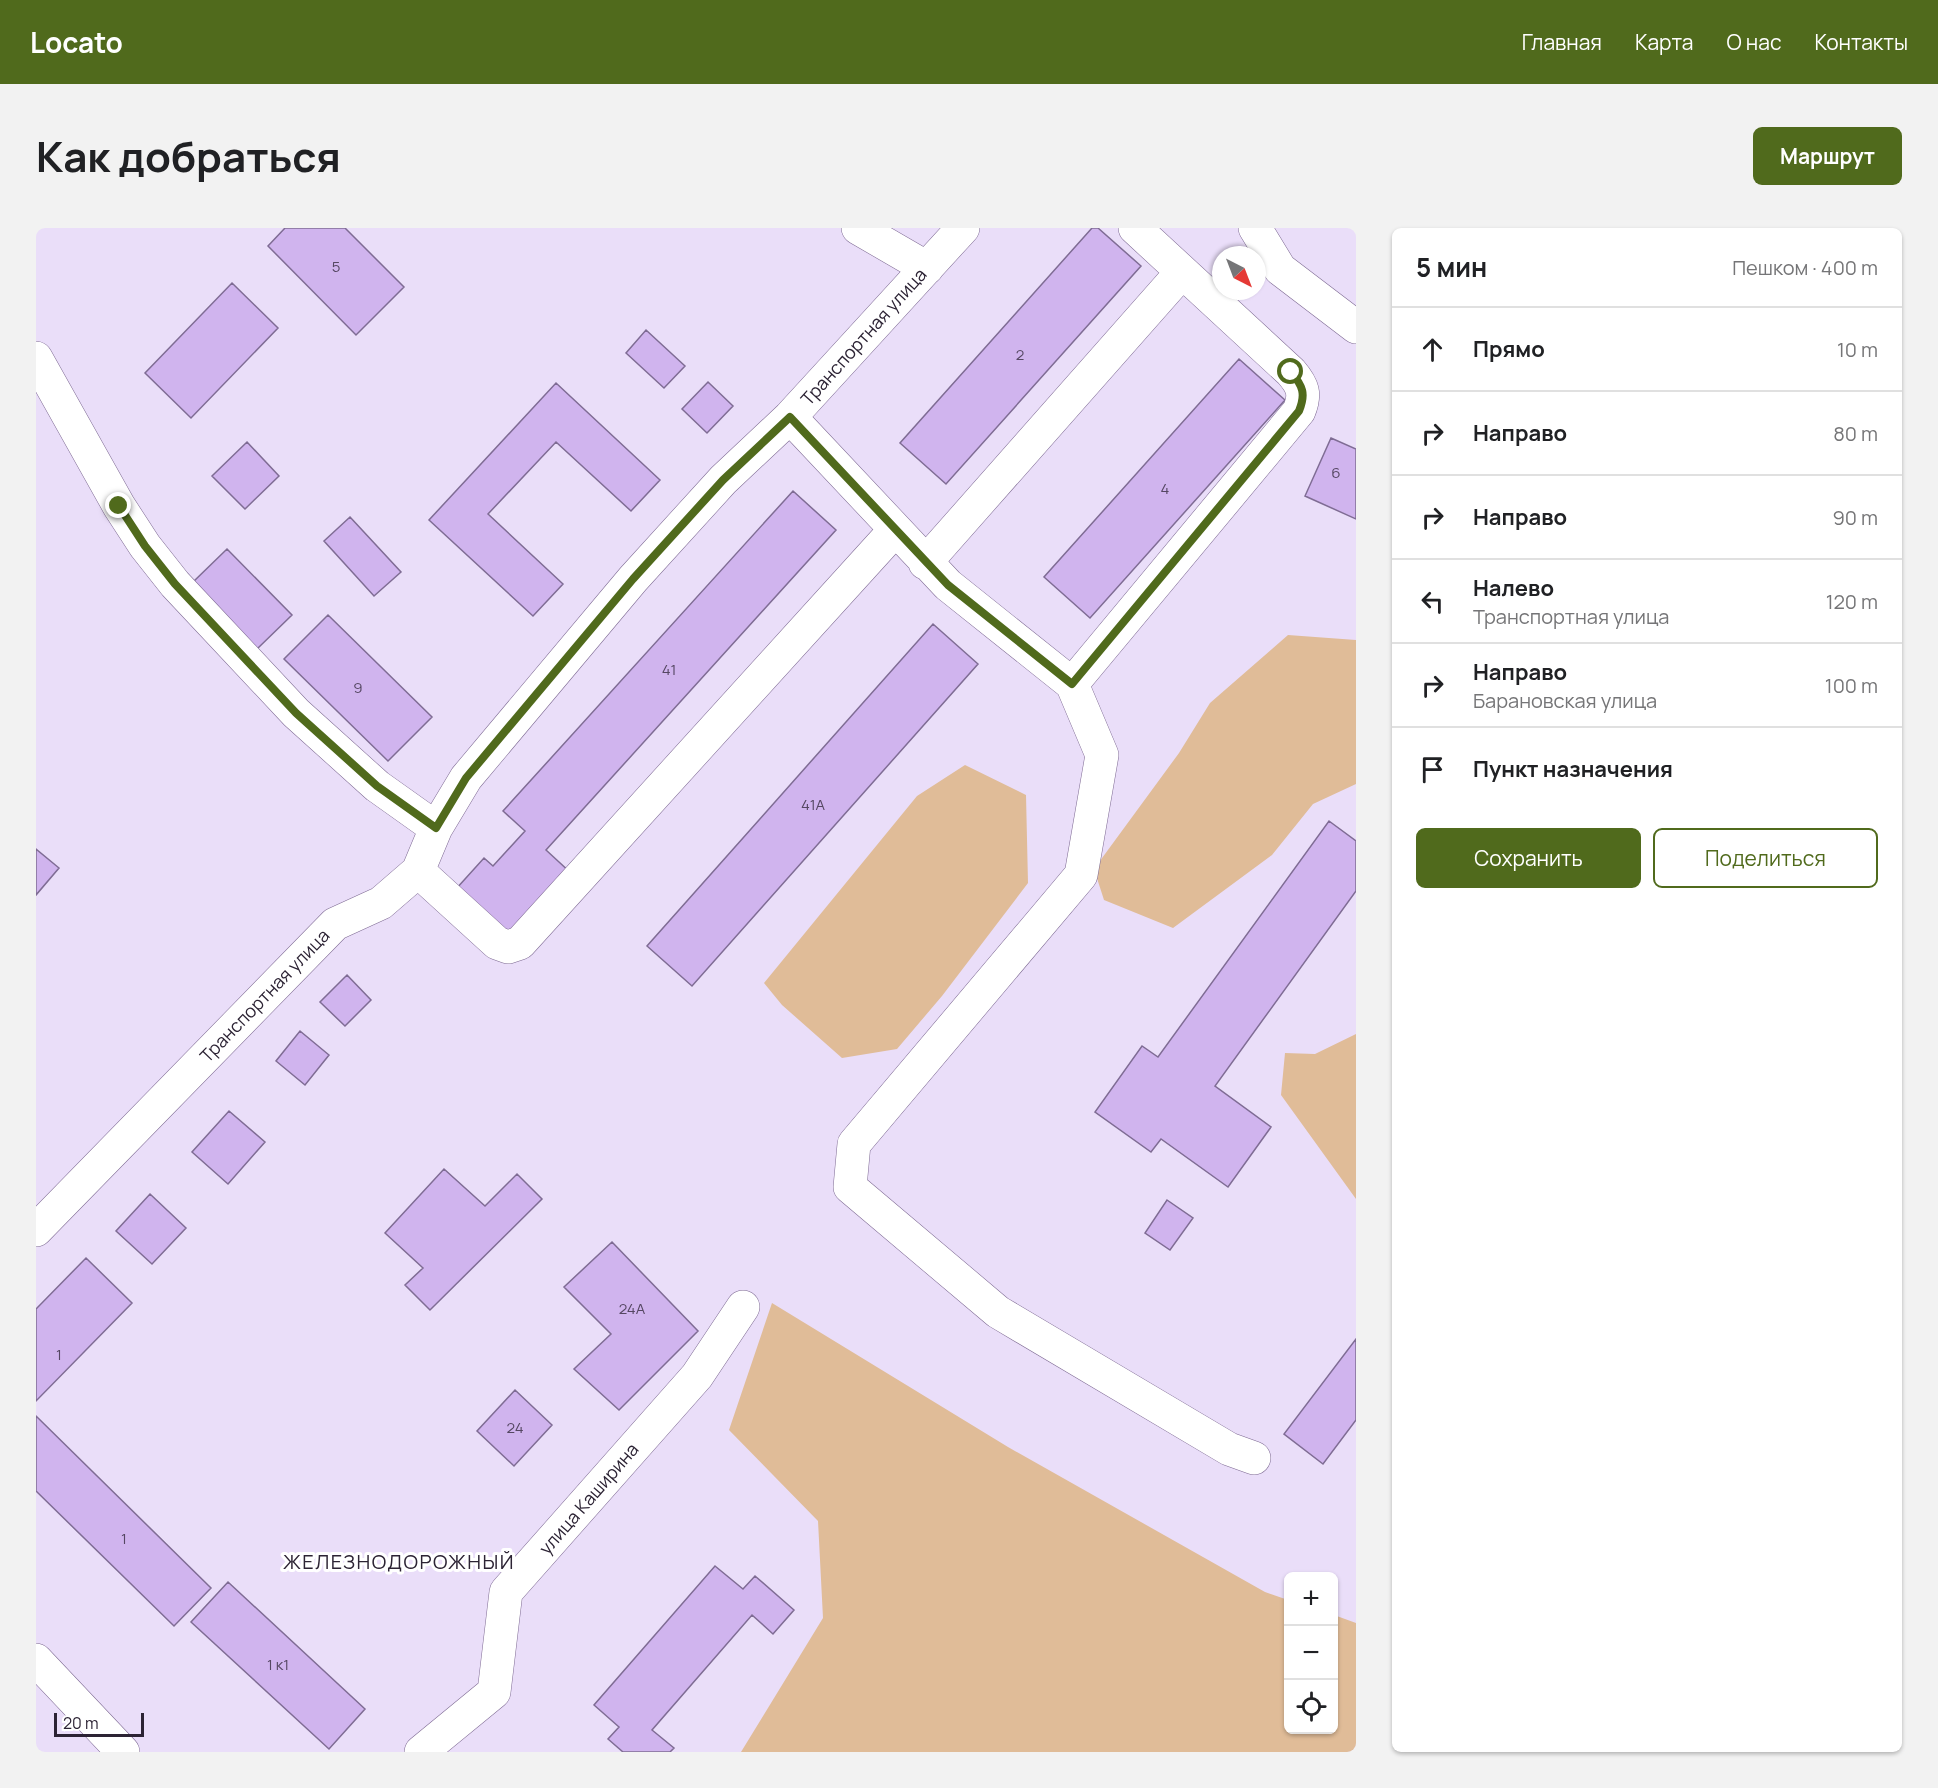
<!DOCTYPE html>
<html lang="ru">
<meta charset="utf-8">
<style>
:root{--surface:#fff;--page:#f2f2f2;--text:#202124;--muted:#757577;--line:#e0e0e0;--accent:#506a1c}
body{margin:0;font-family:Manrope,sans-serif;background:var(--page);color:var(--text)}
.controls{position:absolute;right:18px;bottom:18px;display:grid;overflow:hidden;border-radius:9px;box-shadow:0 2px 4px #0004}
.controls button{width:54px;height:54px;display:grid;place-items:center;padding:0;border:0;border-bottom:2px solid var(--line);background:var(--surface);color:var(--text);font:30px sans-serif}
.compass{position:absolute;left:1176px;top:18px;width:54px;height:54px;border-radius:50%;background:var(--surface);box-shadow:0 2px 4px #0004;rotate:138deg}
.scale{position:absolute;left:18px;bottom:15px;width:90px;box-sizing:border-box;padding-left:6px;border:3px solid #2c2334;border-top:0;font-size:16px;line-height:21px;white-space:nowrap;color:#2c2334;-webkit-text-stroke:4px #fff;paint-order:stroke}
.stop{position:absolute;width:18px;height:18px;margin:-14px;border:4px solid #506a1c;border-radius:50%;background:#fff}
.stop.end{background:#506a1c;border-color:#fff;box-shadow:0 2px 6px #0008}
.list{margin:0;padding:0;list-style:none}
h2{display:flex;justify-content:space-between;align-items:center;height:78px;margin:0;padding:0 24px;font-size:26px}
h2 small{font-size:20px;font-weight:400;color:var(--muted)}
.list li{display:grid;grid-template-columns:39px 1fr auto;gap:18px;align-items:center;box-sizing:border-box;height:84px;padding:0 24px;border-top:2px solid var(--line)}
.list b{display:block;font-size:22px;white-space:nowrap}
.list p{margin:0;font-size:20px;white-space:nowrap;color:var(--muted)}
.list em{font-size:20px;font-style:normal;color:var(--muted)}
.actions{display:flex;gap:12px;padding:18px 24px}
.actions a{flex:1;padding:14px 0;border:2px solid var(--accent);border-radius:9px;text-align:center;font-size:21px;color:var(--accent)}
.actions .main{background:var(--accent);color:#fff}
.icon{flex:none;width:33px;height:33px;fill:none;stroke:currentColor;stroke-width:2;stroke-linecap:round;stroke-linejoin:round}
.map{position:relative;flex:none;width:1320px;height:1524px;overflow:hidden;border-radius:9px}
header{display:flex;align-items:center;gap:36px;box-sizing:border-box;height:84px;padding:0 30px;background:var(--accent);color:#fff}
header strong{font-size:28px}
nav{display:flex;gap:33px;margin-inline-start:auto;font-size:21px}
.intro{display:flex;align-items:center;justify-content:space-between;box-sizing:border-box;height:144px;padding:0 36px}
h1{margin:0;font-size:42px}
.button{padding:15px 27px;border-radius:9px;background:var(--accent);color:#fff;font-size:21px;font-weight:700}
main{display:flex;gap:36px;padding:0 36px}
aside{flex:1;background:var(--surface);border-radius:9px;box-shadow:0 2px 4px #0004}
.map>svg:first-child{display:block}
</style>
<header>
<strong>Locato</strong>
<nav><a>Главная</a><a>Карта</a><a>О нас</a><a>Контакты</a></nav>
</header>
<div class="intro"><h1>Как добраться</h1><a class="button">Маршрут</a></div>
<main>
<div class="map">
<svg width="1320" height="1524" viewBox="0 0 1320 1524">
<rect width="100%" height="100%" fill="#eadef9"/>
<path fill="#e0bc98" d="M 1252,407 L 1320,412 L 1320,556 L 1277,576 L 1236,627 L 1137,700 L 1068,672 L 1058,641 L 1143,525 L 1174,475 Z
M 929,537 L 990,567 L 992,655 L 906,768 L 861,821 L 806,830 L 746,777 L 728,755 L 881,568 Z
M 1320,806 L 1320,971 L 1245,867 L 1249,825 L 1279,826 Z
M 736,1075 L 972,1219 L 1229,1364 L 1252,1372 L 1252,1502 L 1298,1502 L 1298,1387 L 1320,1395 L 1320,1524 L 705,1524 L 787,1390 L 782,1293 L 693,1202 Z"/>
<path fill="#d0b4ee" stroke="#7f6c94" stroke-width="1.5" d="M 249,0 L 309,0 L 368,59 L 320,107 L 232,18 Z
M 1056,0 L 1062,0 L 1105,38 L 910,256 L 864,215 Z
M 196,55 L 242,100 L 155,190 L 109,145 Z
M 610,102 L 649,138 L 628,160 L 590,125 Z
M 1203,131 L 1249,172 L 1054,390 L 1008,349 Z
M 672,154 L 697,178 L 671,205 L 646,181 Z
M 520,155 L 624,252 L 595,283 L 520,214 L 452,286 L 527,356 L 497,388 L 393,292 Z
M 1295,210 L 1320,221 L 1320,291 L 1269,268 Z
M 211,214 L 243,248 L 209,281 L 176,248 Z
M 757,263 L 800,302 L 510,622 L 536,646 L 475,712 L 420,661 L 448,630 L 457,638 L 489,603 L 467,583 Z
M 314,289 L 365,344 L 338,368 L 288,313 Z
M 191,321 L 256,387 L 221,421 L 156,355 Z
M 292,387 L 396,489 L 352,533 L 248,431 Z
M 897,396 L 942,436 L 656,758 L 611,718 Z
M 1293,593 L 1320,613 L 1320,663 L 1179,858 L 1235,899 L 1192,959 L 1125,911 L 1115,924 L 1059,884 L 1106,818 L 1122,829 Z
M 0,621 L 23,640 L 0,667 Z
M 311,747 L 335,772 L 309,798 L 284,774 Z
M 264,803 L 293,827 L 269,857 L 240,833 Z
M 193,883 L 229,914 L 192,956 L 156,924 Z
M 408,941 L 449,978 L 481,946 L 506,971 L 394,1082 L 369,1057 L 387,1040 L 349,1005 Z
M 114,966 L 150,1000 L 116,1036 L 80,1003 Z
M 1131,972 L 1157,990 L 1134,1022 L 1109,1005 Z
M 576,1014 L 662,1103 L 583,1182 L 538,1141 L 575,1106 L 528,1059 Z
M 50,1030 L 96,1075 L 0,1173 L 0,1081 Z
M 1320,1111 L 1320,1192 L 1287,1236 L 1248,1206 Z
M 479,1162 L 516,1197 L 478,1238 L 441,1203 Z
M 0,1188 L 175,1360 L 138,1398 L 0,1263 Z
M 679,1338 L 707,1361 L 719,1348 L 758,1382 L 737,1406 L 716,1387 L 616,1502 L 638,1520 L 634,1524 L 587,1524 L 572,1511 L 583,1499 L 558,1477 Z
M 192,1354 L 329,1481 L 293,1521 L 155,1394 Z"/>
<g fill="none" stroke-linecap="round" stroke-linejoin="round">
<defs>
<path id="minor" d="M 822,0 L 891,40
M 1219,0 L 1244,41 L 1320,99
M 0,130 L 83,278 L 109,318 L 139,356 L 260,485 L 341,558 L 400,600
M 754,189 L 912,357 L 1036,456 L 1263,183 C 1270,166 1267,158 1255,144 L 1099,0
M 889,335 L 1146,44
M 1036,456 L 1066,527 L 1045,647 L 818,916 L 814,959 L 962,1084 L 1193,1221 L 1218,1230
M 382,643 L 461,715 L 472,719 L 484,715 L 859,302
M 0,1002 L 299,696 L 345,675 L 382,643 L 400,600 L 430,550 L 597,351 L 687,252 L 754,189 L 927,0
M 0,1432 L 87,1524
M 385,1524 L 458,1464 L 470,1364 L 661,1148 L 707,1079"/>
</defs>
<use href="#minor" stroke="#7e6a93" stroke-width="34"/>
<use href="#minor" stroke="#fff" stroke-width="33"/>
</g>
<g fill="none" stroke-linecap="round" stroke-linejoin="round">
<path stroke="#506a1c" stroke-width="8" d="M 83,278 L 109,318 L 139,356 L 260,485 L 341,558 L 400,600 L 430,550 L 597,351 L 687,252 L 754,189 L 912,357 L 1036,456 L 1263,183 C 1270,166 1267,158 1255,144"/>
</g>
<g text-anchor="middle" stroke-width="6" stroke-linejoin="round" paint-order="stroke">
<g font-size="15" fill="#554762">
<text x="300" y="44">5</text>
<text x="984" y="132">2</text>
<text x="1300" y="250">6</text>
<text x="1129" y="266">4</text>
<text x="633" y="447">41</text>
<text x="322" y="465">9</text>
<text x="777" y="582">41А</text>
<text x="596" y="1086">24А</text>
<text x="23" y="1132">1</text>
<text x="479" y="1205">24</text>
<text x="88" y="1316">1</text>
<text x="242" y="1442">1 к1</text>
</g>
<g font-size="18" fill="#2c2334" stroke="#fff">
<text transform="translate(828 109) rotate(-48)" y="6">Транспортная улица</text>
<text transform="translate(229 768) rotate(-46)" y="6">Транспортная улица</text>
<text transform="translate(553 1271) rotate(-49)" y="6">улица Каширина</text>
</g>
<g font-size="20" letter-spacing="1.5" fill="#2c2334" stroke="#fff">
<text x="363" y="1341">ЖЕЛЕЗНОДОРОЖНЫЙ</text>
</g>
</g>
</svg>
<div class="controls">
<button>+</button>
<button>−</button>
<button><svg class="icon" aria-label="locate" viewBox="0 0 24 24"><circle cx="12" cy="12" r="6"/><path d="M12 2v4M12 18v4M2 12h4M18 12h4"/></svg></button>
</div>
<svg class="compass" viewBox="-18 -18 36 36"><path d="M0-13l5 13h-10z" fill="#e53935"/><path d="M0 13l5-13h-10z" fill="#757577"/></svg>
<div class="scale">20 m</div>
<div class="stop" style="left:1255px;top:144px"></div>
<div class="stop end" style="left:83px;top:278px"></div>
</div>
<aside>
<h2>5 мин<small>Пешком · 400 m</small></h2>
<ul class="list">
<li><svg class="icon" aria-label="ahead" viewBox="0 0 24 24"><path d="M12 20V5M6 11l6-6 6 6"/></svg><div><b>Прямо</b></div><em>10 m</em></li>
<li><svg class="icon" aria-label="right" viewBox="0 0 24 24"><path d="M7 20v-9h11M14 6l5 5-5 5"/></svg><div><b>Направо</b></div><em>80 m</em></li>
<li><svg class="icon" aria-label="right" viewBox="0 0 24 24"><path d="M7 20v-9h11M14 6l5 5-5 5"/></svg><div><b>Направо</b></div><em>90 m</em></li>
<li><svg class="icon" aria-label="left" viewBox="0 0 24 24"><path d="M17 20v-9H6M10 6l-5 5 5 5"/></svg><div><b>Налево</b><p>Транспортная улица</p></div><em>120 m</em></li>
<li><svg class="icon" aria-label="right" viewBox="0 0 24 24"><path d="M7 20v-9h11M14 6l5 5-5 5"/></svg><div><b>Направо</b><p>Барановская улица</p></div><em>100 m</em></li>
<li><svg class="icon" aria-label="arrive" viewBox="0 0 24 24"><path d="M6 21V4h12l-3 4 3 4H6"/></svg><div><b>Пункт назначения</b></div></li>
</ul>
<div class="actions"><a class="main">Сохранить</a><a>Поделиться</a></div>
</aside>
</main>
